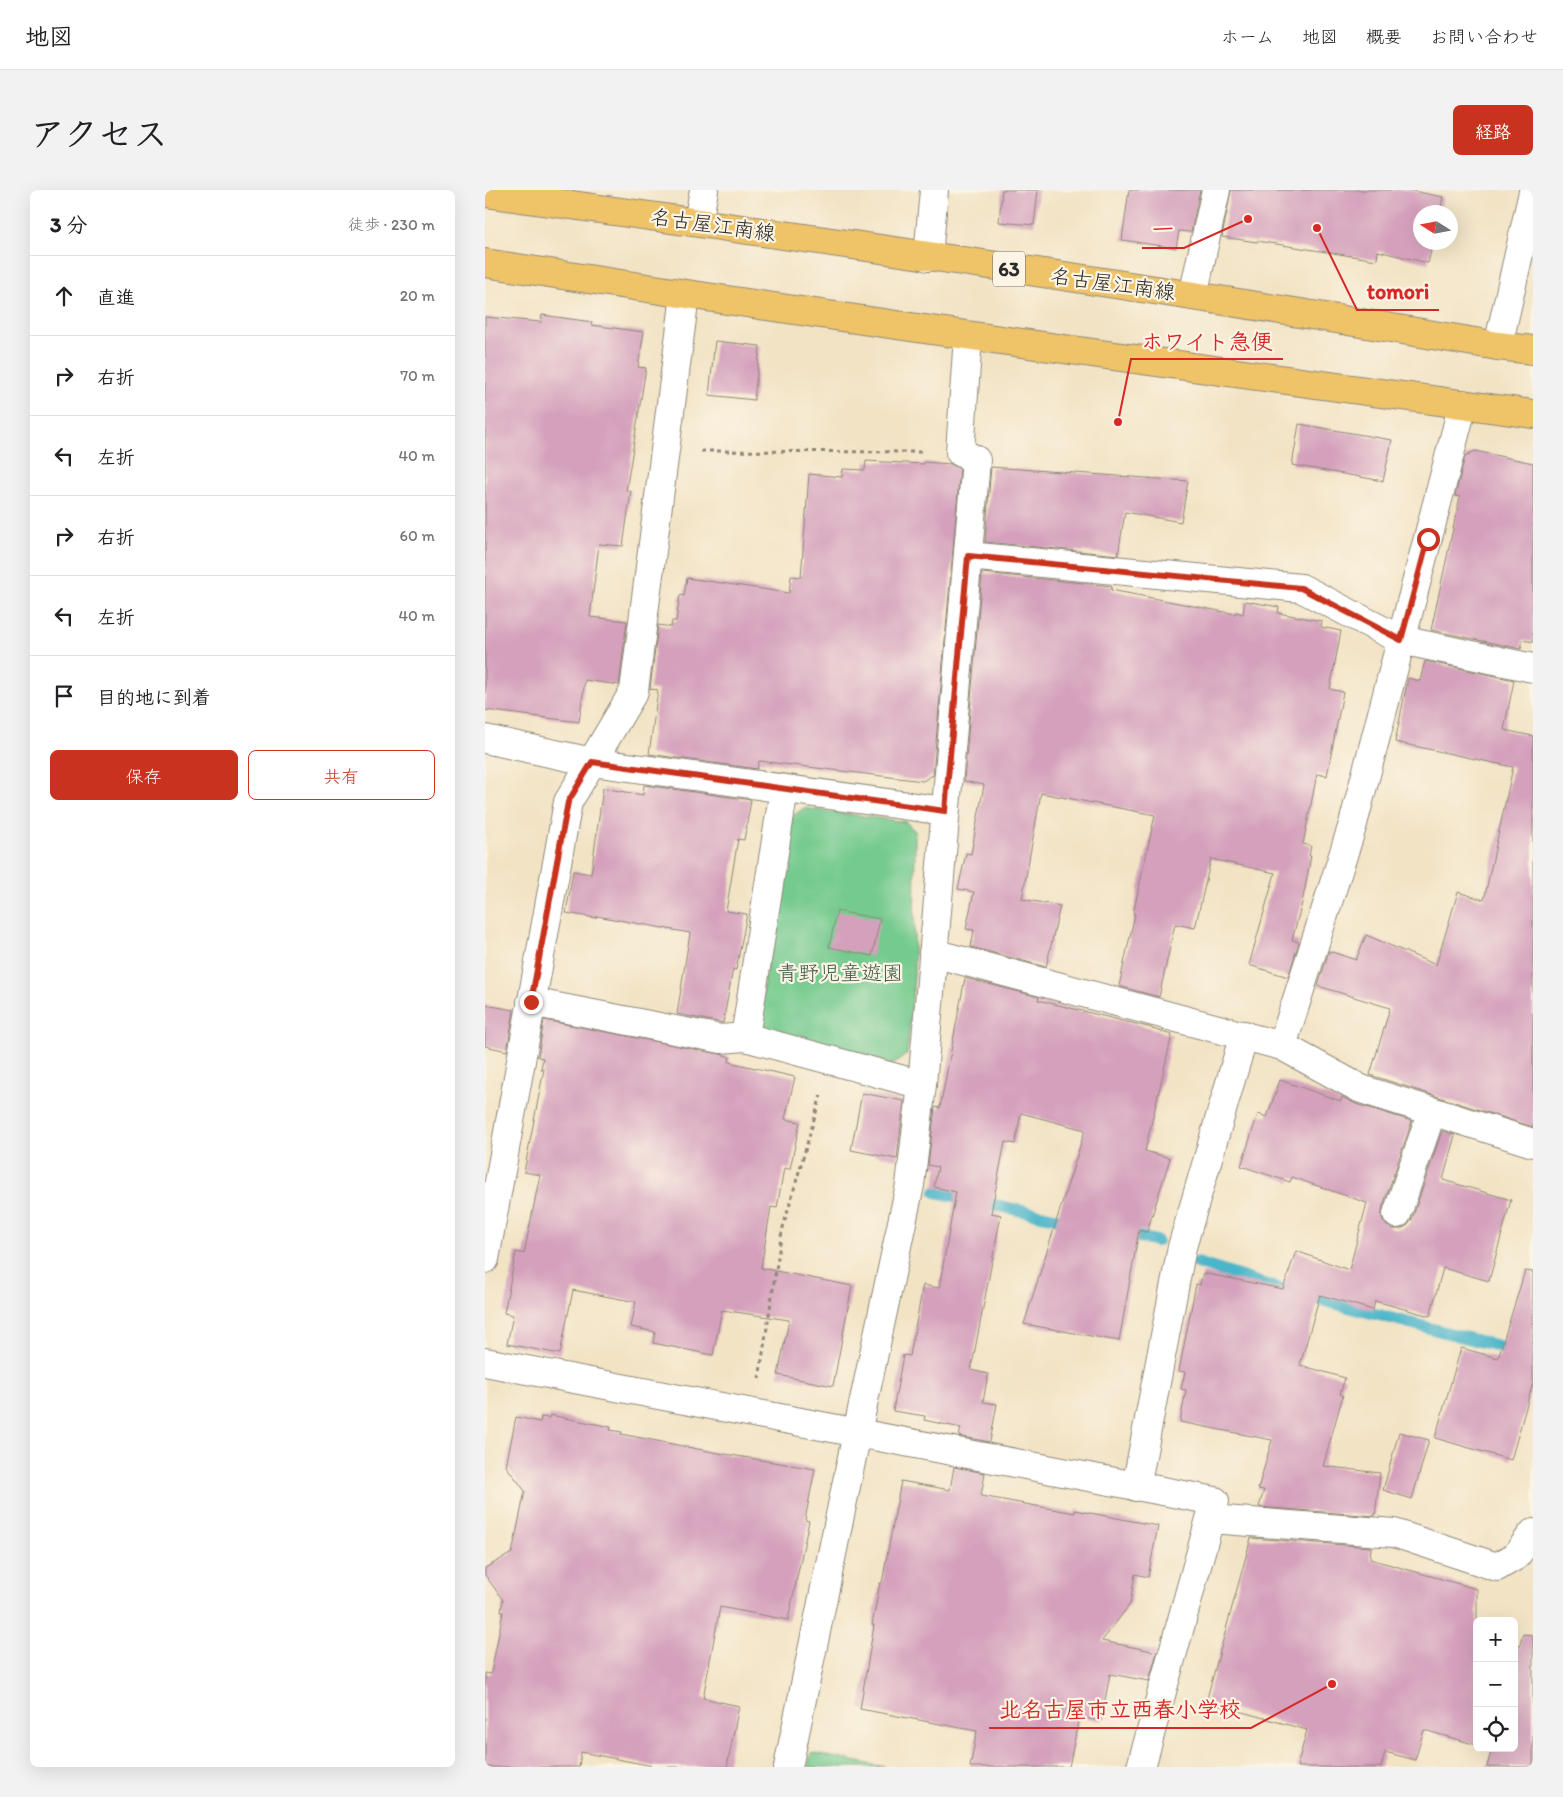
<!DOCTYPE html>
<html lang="ja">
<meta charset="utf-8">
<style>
:root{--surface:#fff;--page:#f2f2f2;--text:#202124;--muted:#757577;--line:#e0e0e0;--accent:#c8321e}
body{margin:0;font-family:Itim,"Klee One",sans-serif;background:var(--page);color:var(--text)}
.controls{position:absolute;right:15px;bottom:15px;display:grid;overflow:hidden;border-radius:8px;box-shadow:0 5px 20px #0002}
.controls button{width:45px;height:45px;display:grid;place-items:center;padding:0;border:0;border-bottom:1px solid var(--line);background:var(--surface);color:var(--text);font:25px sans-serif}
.compass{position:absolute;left:928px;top:15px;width:45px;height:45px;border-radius:50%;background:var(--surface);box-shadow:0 5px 20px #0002;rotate:281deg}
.stop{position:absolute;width:15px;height:15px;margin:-11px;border:4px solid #c8321e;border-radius:50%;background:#fff}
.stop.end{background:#c8321e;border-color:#fff;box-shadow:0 1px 5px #0008}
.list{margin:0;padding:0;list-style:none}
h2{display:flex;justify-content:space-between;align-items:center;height:65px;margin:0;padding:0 20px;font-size:21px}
h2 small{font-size:16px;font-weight:400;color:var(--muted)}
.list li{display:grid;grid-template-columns:32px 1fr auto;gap:15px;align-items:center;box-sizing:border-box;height:80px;padding:0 20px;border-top:1px solid var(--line)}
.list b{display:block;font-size:19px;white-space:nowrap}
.list em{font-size:16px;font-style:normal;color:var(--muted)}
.actions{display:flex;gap:10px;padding:15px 20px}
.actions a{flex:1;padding:11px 0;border:1px solid var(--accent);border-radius:8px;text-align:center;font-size:18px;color:var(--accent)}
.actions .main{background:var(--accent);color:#fff}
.icon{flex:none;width:28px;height:28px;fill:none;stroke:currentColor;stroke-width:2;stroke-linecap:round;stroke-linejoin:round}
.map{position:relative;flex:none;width:1048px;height:1577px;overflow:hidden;border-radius:8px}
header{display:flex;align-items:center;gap:30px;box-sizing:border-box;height:70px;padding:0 25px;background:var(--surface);border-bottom:1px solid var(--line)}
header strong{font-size:24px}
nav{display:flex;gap:28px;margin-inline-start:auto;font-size:18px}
.intro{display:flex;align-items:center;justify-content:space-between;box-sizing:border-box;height:120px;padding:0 30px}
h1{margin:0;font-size:35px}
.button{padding:12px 22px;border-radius:8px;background:var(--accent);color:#fff;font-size:18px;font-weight:700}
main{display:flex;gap:30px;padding:0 30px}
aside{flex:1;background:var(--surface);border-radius:8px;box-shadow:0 5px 20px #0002}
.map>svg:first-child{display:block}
</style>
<header>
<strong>地図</strong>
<nav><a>ホーム</a><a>地図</a><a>概要</a><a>お問い合わせ</a></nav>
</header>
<div class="intro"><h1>アクセス</h1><a class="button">経路</a></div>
<main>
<aside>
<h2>3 分<small>徒歩 · 230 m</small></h2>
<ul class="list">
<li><svg class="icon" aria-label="ahead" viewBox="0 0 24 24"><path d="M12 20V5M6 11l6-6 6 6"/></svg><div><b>直進</b></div><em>20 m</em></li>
<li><svg class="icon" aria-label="right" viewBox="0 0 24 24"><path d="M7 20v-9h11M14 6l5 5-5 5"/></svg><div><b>右折</b></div><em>70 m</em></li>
<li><svg class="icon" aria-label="left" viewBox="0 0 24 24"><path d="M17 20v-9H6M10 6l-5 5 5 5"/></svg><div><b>左折</b></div><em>40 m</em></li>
<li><svg class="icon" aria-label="right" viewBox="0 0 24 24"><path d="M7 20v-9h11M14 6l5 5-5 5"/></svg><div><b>右折</b></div><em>60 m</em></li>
<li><svg class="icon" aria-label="left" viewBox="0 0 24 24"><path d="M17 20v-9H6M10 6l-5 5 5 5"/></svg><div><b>左折</b></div><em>40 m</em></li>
<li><svg class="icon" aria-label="arrive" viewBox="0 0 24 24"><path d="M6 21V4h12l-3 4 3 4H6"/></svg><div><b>目的地に到着</b></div></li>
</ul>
<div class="actions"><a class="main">保存</a><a>共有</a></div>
</aside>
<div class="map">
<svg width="1048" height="1577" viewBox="0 0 1048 1577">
<rect width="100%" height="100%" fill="#fcf5e5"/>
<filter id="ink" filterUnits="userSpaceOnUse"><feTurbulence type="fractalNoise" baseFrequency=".02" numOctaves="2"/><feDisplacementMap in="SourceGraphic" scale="10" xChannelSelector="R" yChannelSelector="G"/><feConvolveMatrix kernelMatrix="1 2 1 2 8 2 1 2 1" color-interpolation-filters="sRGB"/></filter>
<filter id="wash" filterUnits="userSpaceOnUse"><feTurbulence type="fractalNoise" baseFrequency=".0096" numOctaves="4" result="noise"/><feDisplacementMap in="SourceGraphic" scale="20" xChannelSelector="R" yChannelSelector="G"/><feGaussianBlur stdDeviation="1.12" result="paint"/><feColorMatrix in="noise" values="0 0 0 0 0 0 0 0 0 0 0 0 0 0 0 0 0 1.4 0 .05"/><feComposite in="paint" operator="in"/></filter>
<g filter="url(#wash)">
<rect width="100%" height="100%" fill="#f2e3c5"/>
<path fill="#74ca8f" stroke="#507a5d" d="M 319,618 L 421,632 L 430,641 L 429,786 L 422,864 L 408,875 L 283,841 L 273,827 L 306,627 Z
M 326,1563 L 400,1577 L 323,1577 Z"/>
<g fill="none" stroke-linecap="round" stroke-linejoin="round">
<path stroke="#4bb5c9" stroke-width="12" d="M 451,1002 L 588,1032
M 636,1043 L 672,1051
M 712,1073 L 794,1099 L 1048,1165"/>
</g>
<g id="blocks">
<path fill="#d4a0bc" d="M 517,0 L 553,0 L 549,35 L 514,32 Z
M 644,0 L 715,0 L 706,42 L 694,41 L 691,58 L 637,50 Z
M 746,0 L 923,0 L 958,7 L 955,22 L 936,22 L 936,52 L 948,52 L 943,73 L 893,61 L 892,70 L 772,51 L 772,52 L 737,47 Z
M 57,125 L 107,132 L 106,135 L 159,142 L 153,177 L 161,178 L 141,301 L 146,301 L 138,356 L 114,354 L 105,427 L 142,431 L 134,495 L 100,490 L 94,532 L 0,520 L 0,127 L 56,132 Z
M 230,151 L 275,156 L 269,210 L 224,205 Z
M 814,234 L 907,250 L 898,291 L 807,275 Z
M 990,261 L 1048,273 L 1048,452 L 1038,450 L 1036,459 L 946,440 L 975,307 L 970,306 L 980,266 Z
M 381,271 L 439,274 L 439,272 L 466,274 L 475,279 L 448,586 L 446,586 L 438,591 L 274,571 L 272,579 L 164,564 L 173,500 L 165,499 L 173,435 L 186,437 L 187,431 L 191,431 L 195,405 L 199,406 L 202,388 L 304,403 L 306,386 L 316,387 L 324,284 L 357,287 L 358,279 L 380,280 Z
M 506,277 L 703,291 L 696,332 L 640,322 L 633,365 L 500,352 Z
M 497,383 L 627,396 L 626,400 L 750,424 L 751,422 L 758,424 L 760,411 L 794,417 L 793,423 L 837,431 L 836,437 L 856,441 L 845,499 L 858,502 L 842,586 L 832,584 L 818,654 L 826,656 L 824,666 L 826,666 L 817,713 L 807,750 L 814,752 L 803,787 L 764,775 L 790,683 L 726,669 L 710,738 L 690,734 L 674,807 L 634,796 L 650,724 L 648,724 L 670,625 L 556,603 L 537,709 L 575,716 L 561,777 L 486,757 L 489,740 L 481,739 L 489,702 L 473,699 L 481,663 L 486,664 L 499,595 L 479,591 Z
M 940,471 L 1029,490 L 1019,540 L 1048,546 L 1048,937 L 885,885 L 905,818 L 833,796 L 844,761 L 871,770 L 881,745 L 951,775 L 973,702 L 999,710 L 1028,577 L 910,552 L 923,488 L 935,491 Z
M 159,595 L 266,610 L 259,650 L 253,649 L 241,721 L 262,724 L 251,780 L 248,779 L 238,833 L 192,824 L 205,743 L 112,726 L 111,728 L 81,723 L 88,681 L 106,684 L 118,598 L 158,605 Z
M 352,721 L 395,729 L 387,766 L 344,757 Z
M 480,788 L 554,807 L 553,810 L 667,838 L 667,839 L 687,845 L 660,961 L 685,968 L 662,1042 L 654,1040 L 634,1151 L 539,1134 L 600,940 L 536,923 L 530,954 L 520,952 L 506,1023 L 516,1025 L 486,1180 L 503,1184 L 498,1212 L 512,1214 L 505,1252 L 474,1246 L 476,1238 L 439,1230 L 440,1226 L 408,1221 L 418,1165 L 425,1166 L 438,1095 L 454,1098 L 471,1002 L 449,997 L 453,977 L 443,975 L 450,917 L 455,918 Z
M 0,815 L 29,820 L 22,861 L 0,856 Z
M 59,830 L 235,864 L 245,867 L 244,872 L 310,887 L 300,929 L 315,932 L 305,979 L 299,978 L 292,1018 L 286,1017 L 276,1078 L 367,1096 L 348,1196 L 293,1185 L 304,1130 L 237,1120 L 228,1165 L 168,1153 L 170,1142 L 146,1137 L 151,1112 L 88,1100 L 75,1164 L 22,1154 L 28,1125 L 19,1123 L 31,1062 L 39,1064 L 55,985 L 39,982 L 59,879 L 56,879 L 58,868 L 53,867 Z
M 795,890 L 856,911 L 857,907 L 871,914 L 927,931 L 897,1019 L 897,1028 L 901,1035 L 907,1039 L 916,1039 L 923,1035 L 927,1029 L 957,941 L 970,945 L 958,990 L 1026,1010 L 1004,1091 L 958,1078 L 945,1126 L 890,1111 L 888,1120 L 835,1105 L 815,1175 L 860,1188 L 855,1204 L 858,1205 L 838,1276 L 895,1283 L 890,1326 L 774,1317 L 779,1300 L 773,1299 L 787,1250 L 695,1232 L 701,1200 L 696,1199 L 700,1182 L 694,1181 L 711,1094 L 715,1095 L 718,1083 L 798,1099 L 811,1061 L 864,1080 L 882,1013 L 807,987 L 805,992 L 756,976 L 773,924 L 782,927 Z
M 377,903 L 419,911 L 412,969 L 366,960 Z
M 1040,1081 L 1048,1082 L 1048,1193 L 1026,1270 L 950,1248 L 976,1158 L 1013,1168 Z
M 65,1225 L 126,1237 L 125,1240 L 137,1242 L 136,1244 L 228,1262 L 330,1279 L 320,1330 L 324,1331 L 303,1430 L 235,1417 L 218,1508 L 254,1516 L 242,1577 L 173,1577 L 96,1562 L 94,1577 L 0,1577 L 0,1483 L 6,1484 L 18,1422 L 16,1422 L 18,1410 L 0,1385 L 0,1378 L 27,1363 L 40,1301 L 21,1276 L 31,1227 L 55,1232 L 56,1227 L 64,1228 Z
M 914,1242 L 944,1250 L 927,1309 L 898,1300 Z
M 469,1277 L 500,1283 L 496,1306 L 590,1323 L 590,1320 L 673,1336 L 663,1387 L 650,1384 L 645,1414 L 617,1451 L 672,1462 L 664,1491 L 625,1484 L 616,1531 L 594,1527 L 584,1577 L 485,1577 L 492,1541 L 375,1519 L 389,1435 L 387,1435 L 395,1393 L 397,1393 L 416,1291 L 465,1300 Z
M 766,1348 L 886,1357 L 885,1369 L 992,1399 L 992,1555 L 939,1540 L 930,1570 L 900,1562 L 896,1577 L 812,1577 L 822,1540 L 721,1512 Z
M 1038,1444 L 1048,1445 L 1048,1577 L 1002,1577 L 1007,1558 L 1029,1558 L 1029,1475 Z"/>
</g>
</g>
<g filter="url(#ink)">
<use href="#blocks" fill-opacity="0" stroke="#8e8778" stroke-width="1"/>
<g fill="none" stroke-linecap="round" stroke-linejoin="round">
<defs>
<path id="minor" d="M 213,32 L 219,0
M 443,67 L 449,0
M 708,106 L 731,0
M 1013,156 L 1048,2
M 483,366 L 816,398 L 916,450 L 1048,478
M 0,549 L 107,572 L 460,621
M 299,599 L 260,847 L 437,895
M 448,763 L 797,856 L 876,899 L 1048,953
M 46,812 L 236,849 L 260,847
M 797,856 L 868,634 L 978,214
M 912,1024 L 947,921
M 0,1069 L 83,612 L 149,501 L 200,105
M 0,1172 L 730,1311 L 656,1577
M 651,1297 L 697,1057 L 759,845
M 726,1329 L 909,1343 L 1012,1377 L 1031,1366 L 1048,1343
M 303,1577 L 372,1243 L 425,995 L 437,895 L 491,270 L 475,262 L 483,146"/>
<path id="major" d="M 0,3 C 338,50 677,98 1013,156 L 1048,160
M 0,73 C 349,128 698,176 1048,224"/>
</defs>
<use href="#minor" stroke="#8e8778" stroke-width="30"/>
<use href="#major" stroke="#8e8778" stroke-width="30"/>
<path stroke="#8e8778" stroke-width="3" stroke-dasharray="4 4" stroke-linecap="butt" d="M 216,261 L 439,262
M 274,1189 L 297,1041 L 336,905"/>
<use href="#minor" stroke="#fff" stroke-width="28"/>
<use href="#major" stroke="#efc469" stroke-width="28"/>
</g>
</g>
<g fill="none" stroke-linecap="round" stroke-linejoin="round" filter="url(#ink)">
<path stroke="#c8321e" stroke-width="6" d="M 46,812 L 83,612 L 107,572 L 460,621 L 483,366 L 816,398 L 916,450 L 943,349"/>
</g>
<g text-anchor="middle" stroke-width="4.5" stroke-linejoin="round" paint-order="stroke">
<rect fill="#fcf5e5" stroke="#6a6863" stroke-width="1" x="508" y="61.5" width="32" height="35" rx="4"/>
<g font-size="20" font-weight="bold" fill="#2b2b2b">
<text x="524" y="86">63</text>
</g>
<g font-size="21" fill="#2b2b2b" stroke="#fcf5e5">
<text transform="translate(228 35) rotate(8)" y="7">名古屋江南線</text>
<text transform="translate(628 94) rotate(8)" y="7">名古屋江南線</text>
</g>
<g font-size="21" fill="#415b49" stroke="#fcf5e5">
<text x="355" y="790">青野児童遊園</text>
</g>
</g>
<path fill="none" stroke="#d62828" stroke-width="2" d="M763 29L699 58H657M832 38L872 120H954M633 232L646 169H798M847 1494L766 1538H504"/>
<g fill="#d62828" stroke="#fcf5e5" stroke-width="2">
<circle cx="763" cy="29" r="5"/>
<circle cx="832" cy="38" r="5"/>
<circle cx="633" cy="232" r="5"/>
<circle cx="847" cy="1494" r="5"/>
</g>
<g font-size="22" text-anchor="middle" font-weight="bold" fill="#d62828" stroke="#fcf5e5" stroke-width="4.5" stroke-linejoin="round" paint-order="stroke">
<text x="678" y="47">一</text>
<text x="913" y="109">tomori</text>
<text x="722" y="159">ホワイト急便</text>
<text x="635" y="1527">北名古屋市立西春小学校</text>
</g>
</svg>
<div class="controls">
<button>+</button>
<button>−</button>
<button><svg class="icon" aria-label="locate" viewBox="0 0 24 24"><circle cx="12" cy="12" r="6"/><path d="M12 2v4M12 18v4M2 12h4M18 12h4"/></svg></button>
</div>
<svg class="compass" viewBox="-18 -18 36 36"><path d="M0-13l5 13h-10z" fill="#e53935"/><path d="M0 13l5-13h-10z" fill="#757577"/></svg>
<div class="stop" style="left:943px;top:349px"></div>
<div class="stop end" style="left:46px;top:812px"></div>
</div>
</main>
